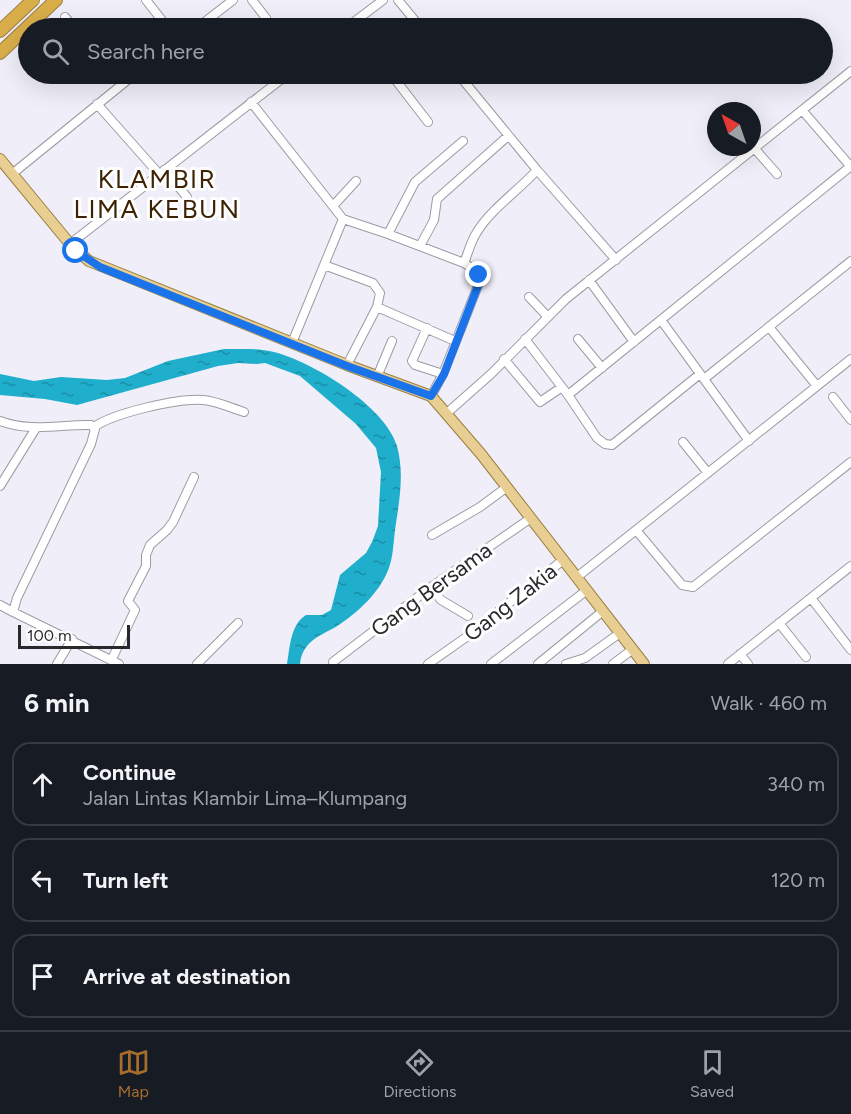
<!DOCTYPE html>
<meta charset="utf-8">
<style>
:root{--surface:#171b24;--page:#242831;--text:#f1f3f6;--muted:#9ea1a6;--line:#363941;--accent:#a66d2c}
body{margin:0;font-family:Figtree,sans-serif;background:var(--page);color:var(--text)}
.compass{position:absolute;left:707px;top:102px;width:54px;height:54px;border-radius:50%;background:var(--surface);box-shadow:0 6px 24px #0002;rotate:320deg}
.scale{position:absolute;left:18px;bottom:15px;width:112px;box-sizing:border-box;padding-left:6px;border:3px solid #29292d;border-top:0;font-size:16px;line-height:21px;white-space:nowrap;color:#29292d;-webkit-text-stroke:4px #fefefe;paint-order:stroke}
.stop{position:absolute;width:18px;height:18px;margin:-14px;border:4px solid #1a73e8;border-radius:50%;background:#fff}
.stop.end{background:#1a73e8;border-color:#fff;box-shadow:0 2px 6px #0008}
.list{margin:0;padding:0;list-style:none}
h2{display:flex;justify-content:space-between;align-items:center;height:78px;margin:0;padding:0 24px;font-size:26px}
h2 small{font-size:20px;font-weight:400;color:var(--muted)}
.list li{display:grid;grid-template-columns:39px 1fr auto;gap:18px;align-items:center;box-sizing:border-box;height:84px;margin:0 12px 12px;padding:0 12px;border:2px solid var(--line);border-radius:18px}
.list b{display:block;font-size:22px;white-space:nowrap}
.list p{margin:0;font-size:20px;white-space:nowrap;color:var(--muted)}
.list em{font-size:20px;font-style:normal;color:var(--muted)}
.icon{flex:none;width:33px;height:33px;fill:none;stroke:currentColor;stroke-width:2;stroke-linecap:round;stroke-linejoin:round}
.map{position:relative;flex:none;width:851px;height:664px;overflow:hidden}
.search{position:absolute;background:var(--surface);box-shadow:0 6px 24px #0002;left:18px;right:18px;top:18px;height:66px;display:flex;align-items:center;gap:15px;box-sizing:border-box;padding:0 21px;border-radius:33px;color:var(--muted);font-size:22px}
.sheet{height:366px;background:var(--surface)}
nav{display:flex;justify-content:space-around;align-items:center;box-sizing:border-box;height:84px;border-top:2px solid var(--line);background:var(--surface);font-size:16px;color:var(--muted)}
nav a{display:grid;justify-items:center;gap:3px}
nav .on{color:var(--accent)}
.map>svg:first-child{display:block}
</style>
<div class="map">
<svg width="851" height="664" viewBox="0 0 851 664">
<defs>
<pattern id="water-ripples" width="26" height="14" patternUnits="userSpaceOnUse" patternTransform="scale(1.5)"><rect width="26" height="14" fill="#1faecb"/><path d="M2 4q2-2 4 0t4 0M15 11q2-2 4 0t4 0" fill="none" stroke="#1b8ea5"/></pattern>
</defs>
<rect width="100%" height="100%" fill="#f0eff9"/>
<path fill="url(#water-ripples)" d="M 224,349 C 240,349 258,348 274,352 C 313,362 385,406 397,446 C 404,472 400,497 396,523 C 392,549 395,564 379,587 C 370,600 356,613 343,622 C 326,635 303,637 300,664 L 287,664 C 290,648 290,625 306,615 L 322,615 L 331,610 L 340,575 L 366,553 L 372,542 L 378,526 L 381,472 L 376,448 L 356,424 L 300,376 L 265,363 L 257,364 L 238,363 L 218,366 L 77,405 L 45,399 L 0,395 L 0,374 L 34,381 L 61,377 L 107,380 L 125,378 L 168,361 Z"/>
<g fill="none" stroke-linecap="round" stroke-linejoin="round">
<defs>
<path id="minor" d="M 146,0 L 168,28
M 252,0 L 266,18
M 398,0 L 421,28
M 65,17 L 74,28
M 197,28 L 233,0
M 346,28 L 383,0
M 113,74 L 122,84
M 391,74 L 428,122
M 458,74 L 537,170 L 616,260
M 251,102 L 343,219 L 388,234 L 464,263 L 478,272 L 479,283 L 443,374 L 431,396
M 97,104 L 159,174
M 802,110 L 851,167
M 755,149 L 777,174
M 164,170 L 187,197
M 12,174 L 135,74
M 333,206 L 356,181
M 388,234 L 415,182 L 463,141
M 70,244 L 288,74
M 420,246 L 434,220 L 437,199 L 508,136
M 464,263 C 468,253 471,241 477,232 C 492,208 518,191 537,170
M 324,265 L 373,283 L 380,293 L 377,307 L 347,365
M 589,280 L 634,342
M 529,297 L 547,316
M 377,307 L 455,341
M 661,320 L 749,441
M 769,327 L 817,386
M 427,328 L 412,361 L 415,365 L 443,374
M 525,339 L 568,395 L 597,438 L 605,444 L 612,445 L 700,374
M 578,339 L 602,368
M 292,343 L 343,219
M 504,359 L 540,402 L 562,387
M 377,377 L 392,341
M 704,379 L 851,261
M 568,395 L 851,166
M 833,397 L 851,420
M 447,413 L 491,374 L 566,299 L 851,71
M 0,421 C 30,432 57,425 87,425 L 91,425 L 95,429 L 91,444 L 17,598 L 13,612 L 119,664
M 94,427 C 114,413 178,398 203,400 C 217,401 231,408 244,412
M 683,442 L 708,473
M 0,486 L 36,428
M 636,530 L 682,585 L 693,587 L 851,462
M 432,535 L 480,507 L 507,487
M 577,577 L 851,359
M 431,587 L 441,600 L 468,616
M 811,598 L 851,650
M 0,605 L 13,612
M 779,623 L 806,657
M 740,654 L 748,664
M 112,659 L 135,610 L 128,601 L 146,566 L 146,555 L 150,545 L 167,530 L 173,522 L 194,477
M 333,662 L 431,587 L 531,518
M 57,664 L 72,639
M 197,664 L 238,623
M 428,664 L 465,638 L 563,560
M 491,664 L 587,590
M 538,664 L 603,611
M 566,664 L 585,658 L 620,633
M 613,664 L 633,649
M 728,664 L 851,566"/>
<path id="major" d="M 0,159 L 70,244 L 89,261 L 347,365 L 431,396 L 481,454 L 644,664"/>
<path id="highway" d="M 0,31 L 33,0
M 0,53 L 56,0"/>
</defs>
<use href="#minor" stroke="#9b9ba4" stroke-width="10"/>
<use href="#major" stroke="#9b7f40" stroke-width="12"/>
<use href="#highway" stroke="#9b7f40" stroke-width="14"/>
<use href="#minor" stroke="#fff" stroke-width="8"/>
<use href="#major" stroke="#e8ce92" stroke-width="10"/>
<use href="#highway" stroke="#d9ae4a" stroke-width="12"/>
</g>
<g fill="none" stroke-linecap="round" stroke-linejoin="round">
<path stroke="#1a73e8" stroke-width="8" d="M 76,251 L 100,267 L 347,366 L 431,396 L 444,374 L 479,283 L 479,275"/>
</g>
<g text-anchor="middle" stroke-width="6" stroke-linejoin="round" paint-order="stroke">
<g font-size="22" fill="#29292d" stroke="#fefefe">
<text transform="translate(431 589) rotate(-36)" y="8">Gang Bersama</text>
<text transform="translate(510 602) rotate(-38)" y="8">Gang Zakia</text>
</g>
<g font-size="26" letter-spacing="1.5" fill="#3d2203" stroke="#fefefe">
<text x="157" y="188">KLAMBIR<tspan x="157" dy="30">LIMA KEBUN</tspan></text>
</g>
</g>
</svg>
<svg class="compass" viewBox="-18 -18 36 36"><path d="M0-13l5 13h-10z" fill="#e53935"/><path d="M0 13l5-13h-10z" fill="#9ea1a6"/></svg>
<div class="scale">100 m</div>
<div class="stop" style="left:76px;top:251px"></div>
<div class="stop end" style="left:479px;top:275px"></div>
<div class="search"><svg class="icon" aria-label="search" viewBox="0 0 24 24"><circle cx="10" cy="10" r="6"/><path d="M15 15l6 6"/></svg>Search here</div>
</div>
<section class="sheet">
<h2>6 min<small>Walk · 460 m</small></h2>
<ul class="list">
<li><svg class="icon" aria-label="ahead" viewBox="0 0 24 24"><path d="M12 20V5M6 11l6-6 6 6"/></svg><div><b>Continue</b><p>Jalan Lintas Klambir Lima–Klumpang</p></div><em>340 m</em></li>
<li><svg class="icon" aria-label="left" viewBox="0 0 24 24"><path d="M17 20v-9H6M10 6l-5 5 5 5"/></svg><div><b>Turn left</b></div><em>120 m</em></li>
<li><svg class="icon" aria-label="arrive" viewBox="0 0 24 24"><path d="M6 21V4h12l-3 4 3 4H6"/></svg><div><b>Arrive at destination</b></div></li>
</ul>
</section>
<nav>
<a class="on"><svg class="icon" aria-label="map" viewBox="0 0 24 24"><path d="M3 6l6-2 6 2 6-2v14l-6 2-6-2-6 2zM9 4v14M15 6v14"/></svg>Map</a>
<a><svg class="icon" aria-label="directions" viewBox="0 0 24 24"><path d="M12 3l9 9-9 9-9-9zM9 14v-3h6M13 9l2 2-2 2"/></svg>Directions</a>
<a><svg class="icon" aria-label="saved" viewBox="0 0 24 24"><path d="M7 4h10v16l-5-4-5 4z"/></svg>Saved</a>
</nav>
